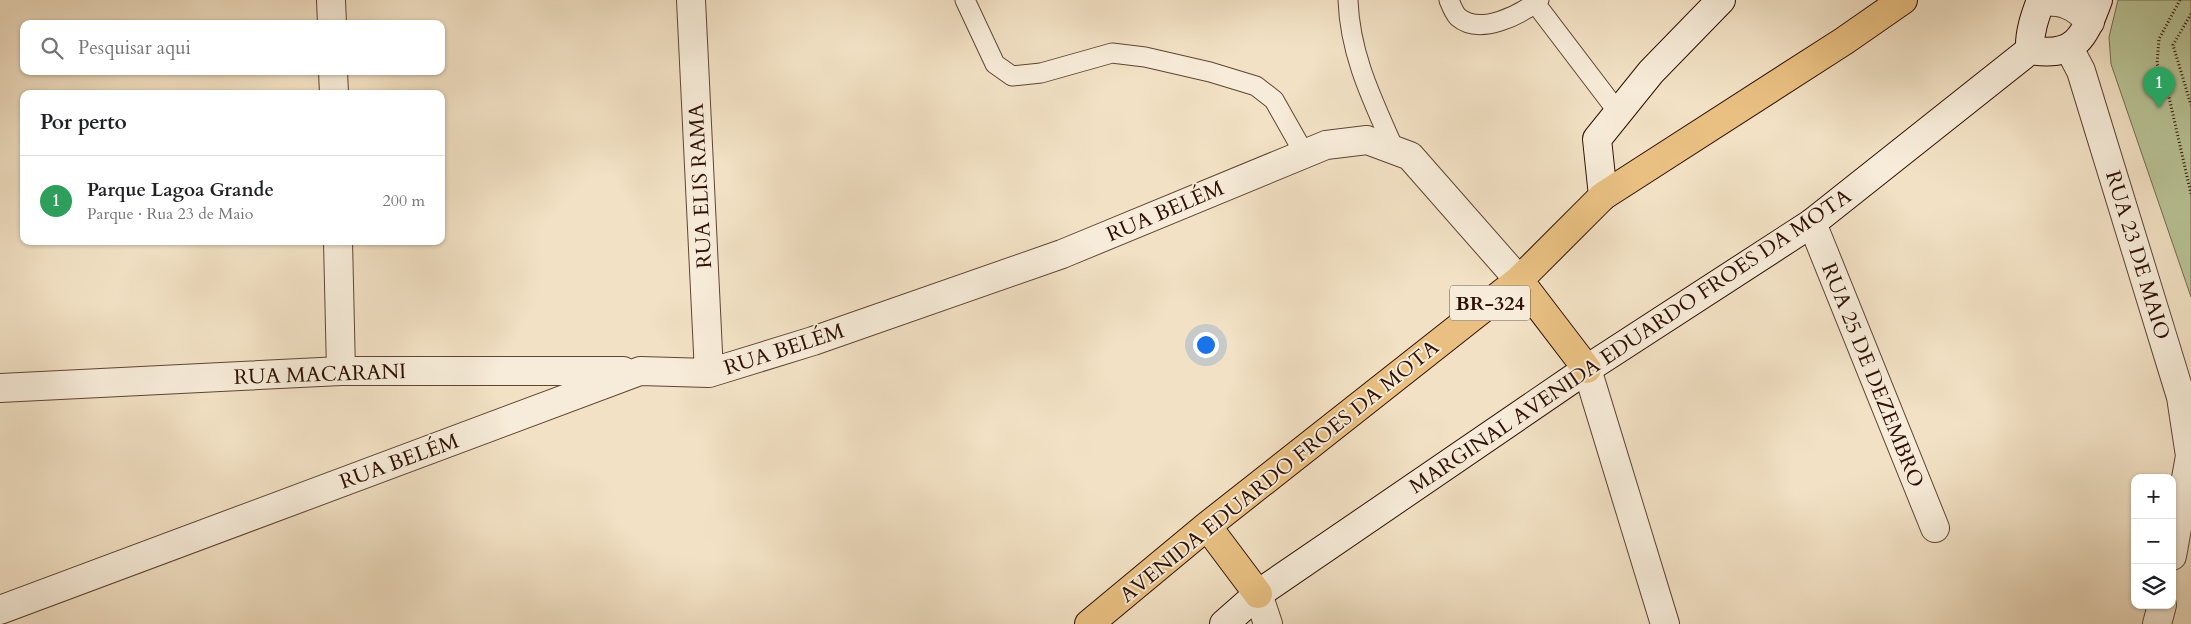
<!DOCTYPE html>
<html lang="pt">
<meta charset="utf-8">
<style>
:root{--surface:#fff;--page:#f6f6f6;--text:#202124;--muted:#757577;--line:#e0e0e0;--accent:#1a73e8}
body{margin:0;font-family:Cardo,serif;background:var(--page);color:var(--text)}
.controls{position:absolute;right:15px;bottom:15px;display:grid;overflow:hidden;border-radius:10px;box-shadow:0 1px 4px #0004}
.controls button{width:45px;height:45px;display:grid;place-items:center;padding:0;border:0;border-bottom:1px solid var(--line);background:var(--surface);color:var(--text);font:25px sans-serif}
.you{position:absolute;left:1205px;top:344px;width:18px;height:18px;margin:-12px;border:4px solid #fff;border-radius:50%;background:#1a73e8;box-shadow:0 0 0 8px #1a73e833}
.badge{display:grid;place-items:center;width:32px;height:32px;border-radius:50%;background:var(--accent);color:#fff;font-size:16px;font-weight:700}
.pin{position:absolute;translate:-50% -41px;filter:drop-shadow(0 1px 2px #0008)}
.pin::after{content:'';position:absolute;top:26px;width:18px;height:15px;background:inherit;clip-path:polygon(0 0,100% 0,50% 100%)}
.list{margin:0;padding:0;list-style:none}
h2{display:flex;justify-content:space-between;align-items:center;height:65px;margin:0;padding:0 20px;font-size:21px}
h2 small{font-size:16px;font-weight:400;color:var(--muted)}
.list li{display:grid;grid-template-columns:32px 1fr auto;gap:15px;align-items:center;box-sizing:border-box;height:90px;padding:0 20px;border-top:1px solid var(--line)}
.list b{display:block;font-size:19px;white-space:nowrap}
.list p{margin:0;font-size:16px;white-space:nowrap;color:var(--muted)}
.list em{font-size:16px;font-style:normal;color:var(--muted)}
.icon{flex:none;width:28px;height:28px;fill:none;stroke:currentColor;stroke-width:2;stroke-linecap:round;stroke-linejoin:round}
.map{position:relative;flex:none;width:2191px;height:624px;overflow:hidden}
.search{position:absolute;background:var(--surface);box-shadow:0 1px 4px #0004;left:20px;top:20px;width:425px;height:55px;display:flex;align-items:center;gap:12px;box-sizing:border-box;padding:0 18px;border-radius:10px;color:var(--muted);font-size:19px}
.panel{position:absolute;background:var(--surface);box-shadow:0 1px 4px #0004;left:20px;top:90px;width:425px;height:155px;border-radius:10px}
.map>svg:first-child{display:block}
</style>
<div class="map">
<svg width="2191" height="624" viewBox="0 0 2191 624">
<rect width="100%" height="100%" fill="#f2e1c4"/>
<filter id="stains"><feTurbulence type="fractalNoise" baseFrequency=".004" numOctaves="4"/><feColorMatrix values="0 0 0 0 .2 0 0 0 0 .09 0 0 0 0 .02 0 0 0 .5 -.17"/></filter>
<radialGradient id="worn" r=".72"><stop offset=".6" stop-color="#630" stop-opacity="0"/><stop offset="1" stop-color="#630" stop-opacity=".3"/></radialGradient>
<path fill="#b8c396" stroke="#746a4d" d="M 2118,0 L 2191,0 L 2191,297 L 2111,64 L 2109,37 Z"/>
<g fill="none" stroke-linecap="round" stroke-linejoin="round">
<defs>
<path id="lane" d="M 965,0 L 995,64 L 1012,76 L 1041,73 L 1112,53 L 1145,57 L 1210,72 L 1256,86 L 1274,100 L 1304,153
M 1348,0 C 1350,56 1373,101 1395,151
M 1449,0 C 1451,5 1454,13 1458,17 C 1480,36 1520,15 1539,0
M 1535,3 L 1618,112"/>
<path id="street" d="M 331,0 L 332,24
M 691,0 L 709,373
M 2040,2 C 2062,0 2075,5 2090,22
M 2069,48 L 2081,71 L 2181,397 L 2190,456 L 2172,556
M 333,71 L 334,94
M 1812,223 L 1935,528
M 338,241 L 341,371
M 1587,369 L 1665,624
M 0,388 L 341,371 L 623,371
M 1258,594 L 1268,624
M 0,610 L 640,371 L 709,373 L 813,341 L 1062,254 L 1326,145 L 1367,140 L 1410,156 L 1519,280
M 2157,624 L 2162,605"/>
<path id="secondary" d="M 2030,50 C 2075,58 2084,38 2098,0
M 2030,50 C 2029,33 2035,16 2041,0
M 1603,196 L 1597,139 L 1651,72 L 1721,0
M 1224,624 L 1258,594 L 1587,369 L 1812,223 L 2030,50"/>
<path id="highway" d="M 1519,280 L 1587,369
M 1207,526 L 1258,594
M 1089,624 L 1207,526 L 1519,280 L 1603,196 L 1844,41 L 1903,0"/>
</defs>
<use href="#lane" stroke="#604434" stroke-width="21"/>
<use href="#street" stroke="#604434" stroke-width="30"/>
<use href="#secondary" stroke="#2f1004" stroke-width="30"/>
<use href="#highway" stroke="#2f1004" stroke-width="30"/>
<path stroke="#2f1004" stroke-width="3" stroke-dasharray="1 2.5" stroke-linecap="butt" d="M 2180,0 L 2159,39 L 2157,64 L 2169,97 L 2191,194
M 2191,14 L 2173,45 L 2191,105"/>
<use href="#lane" stroke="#f7ecd9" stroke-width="19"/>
<use href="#street" stroke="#f7ecd9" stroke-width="28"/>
<use href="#secondary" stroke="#f7ecd9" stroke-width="28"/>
<use href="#highway" stroke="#e9c082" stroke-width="28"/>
</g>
<g text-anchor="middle" stroke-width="4" stroke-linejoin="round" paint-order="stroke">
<rect fill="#f7ecd9" stroke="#6b5244" stroke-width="1" x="1450" y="285.5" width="80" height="35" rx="4"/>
<g font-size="20" font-weight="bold" fill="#2f1004">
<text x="1490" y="310">BR-324</text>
</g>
<g font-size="21" fill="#2f1004" stroke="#f7ecd9">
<text transform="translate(700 186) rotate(-93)" y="7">RUA ELIS RAMA</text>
<text transform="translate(1165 211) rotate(-23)" y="7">RUA BELÉM</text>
<text transform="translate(2138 255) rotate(73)" y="7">RUA 23 DE MAIO</text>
<text transform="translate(1630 341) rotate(-34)" y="7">MARGINAL AVENIDA EDUARDO FROES DA MOTA</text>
<text transform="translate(784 349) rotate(-18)" y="7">RUA BELÉM</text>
<text transform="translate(320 374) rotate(-2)" y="7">RUA MACARANI</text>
<text transform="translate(1873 375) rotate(68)" y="7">RUA 25 DE DEZEMBRO</text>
<text transform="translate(399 461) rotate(-20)" y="7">RUA BELÉM</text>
<text transform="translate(1279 471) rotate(-39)" y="7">AVENIDA EDUARDO FROES DA MOTA</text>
</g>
</g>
<rect width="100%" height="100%" filter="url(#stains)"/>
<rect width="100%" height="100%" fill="url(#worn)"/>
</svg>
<div class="controls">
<button>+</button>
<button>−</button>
<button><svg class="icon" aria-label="layers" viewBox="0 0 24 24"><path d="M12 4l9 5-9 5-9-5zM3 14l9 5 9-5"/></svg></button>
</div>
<div class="you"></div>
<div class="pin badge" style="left:2159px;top:108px;background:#2e9e5b">1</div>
<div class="search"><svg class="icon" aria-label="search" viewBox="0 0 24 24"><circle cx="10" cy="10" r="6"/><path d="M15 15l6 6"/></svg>Pesquisar aqui</div>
<section class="panel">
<h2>Por perto<small></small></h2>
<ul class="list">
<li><span class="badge" style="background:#2e9e5b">1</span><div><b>Parque Lagoa Grande</b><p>Parque · Rua 23 de Maio</p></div><em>200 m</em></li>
</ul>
</section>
</div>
